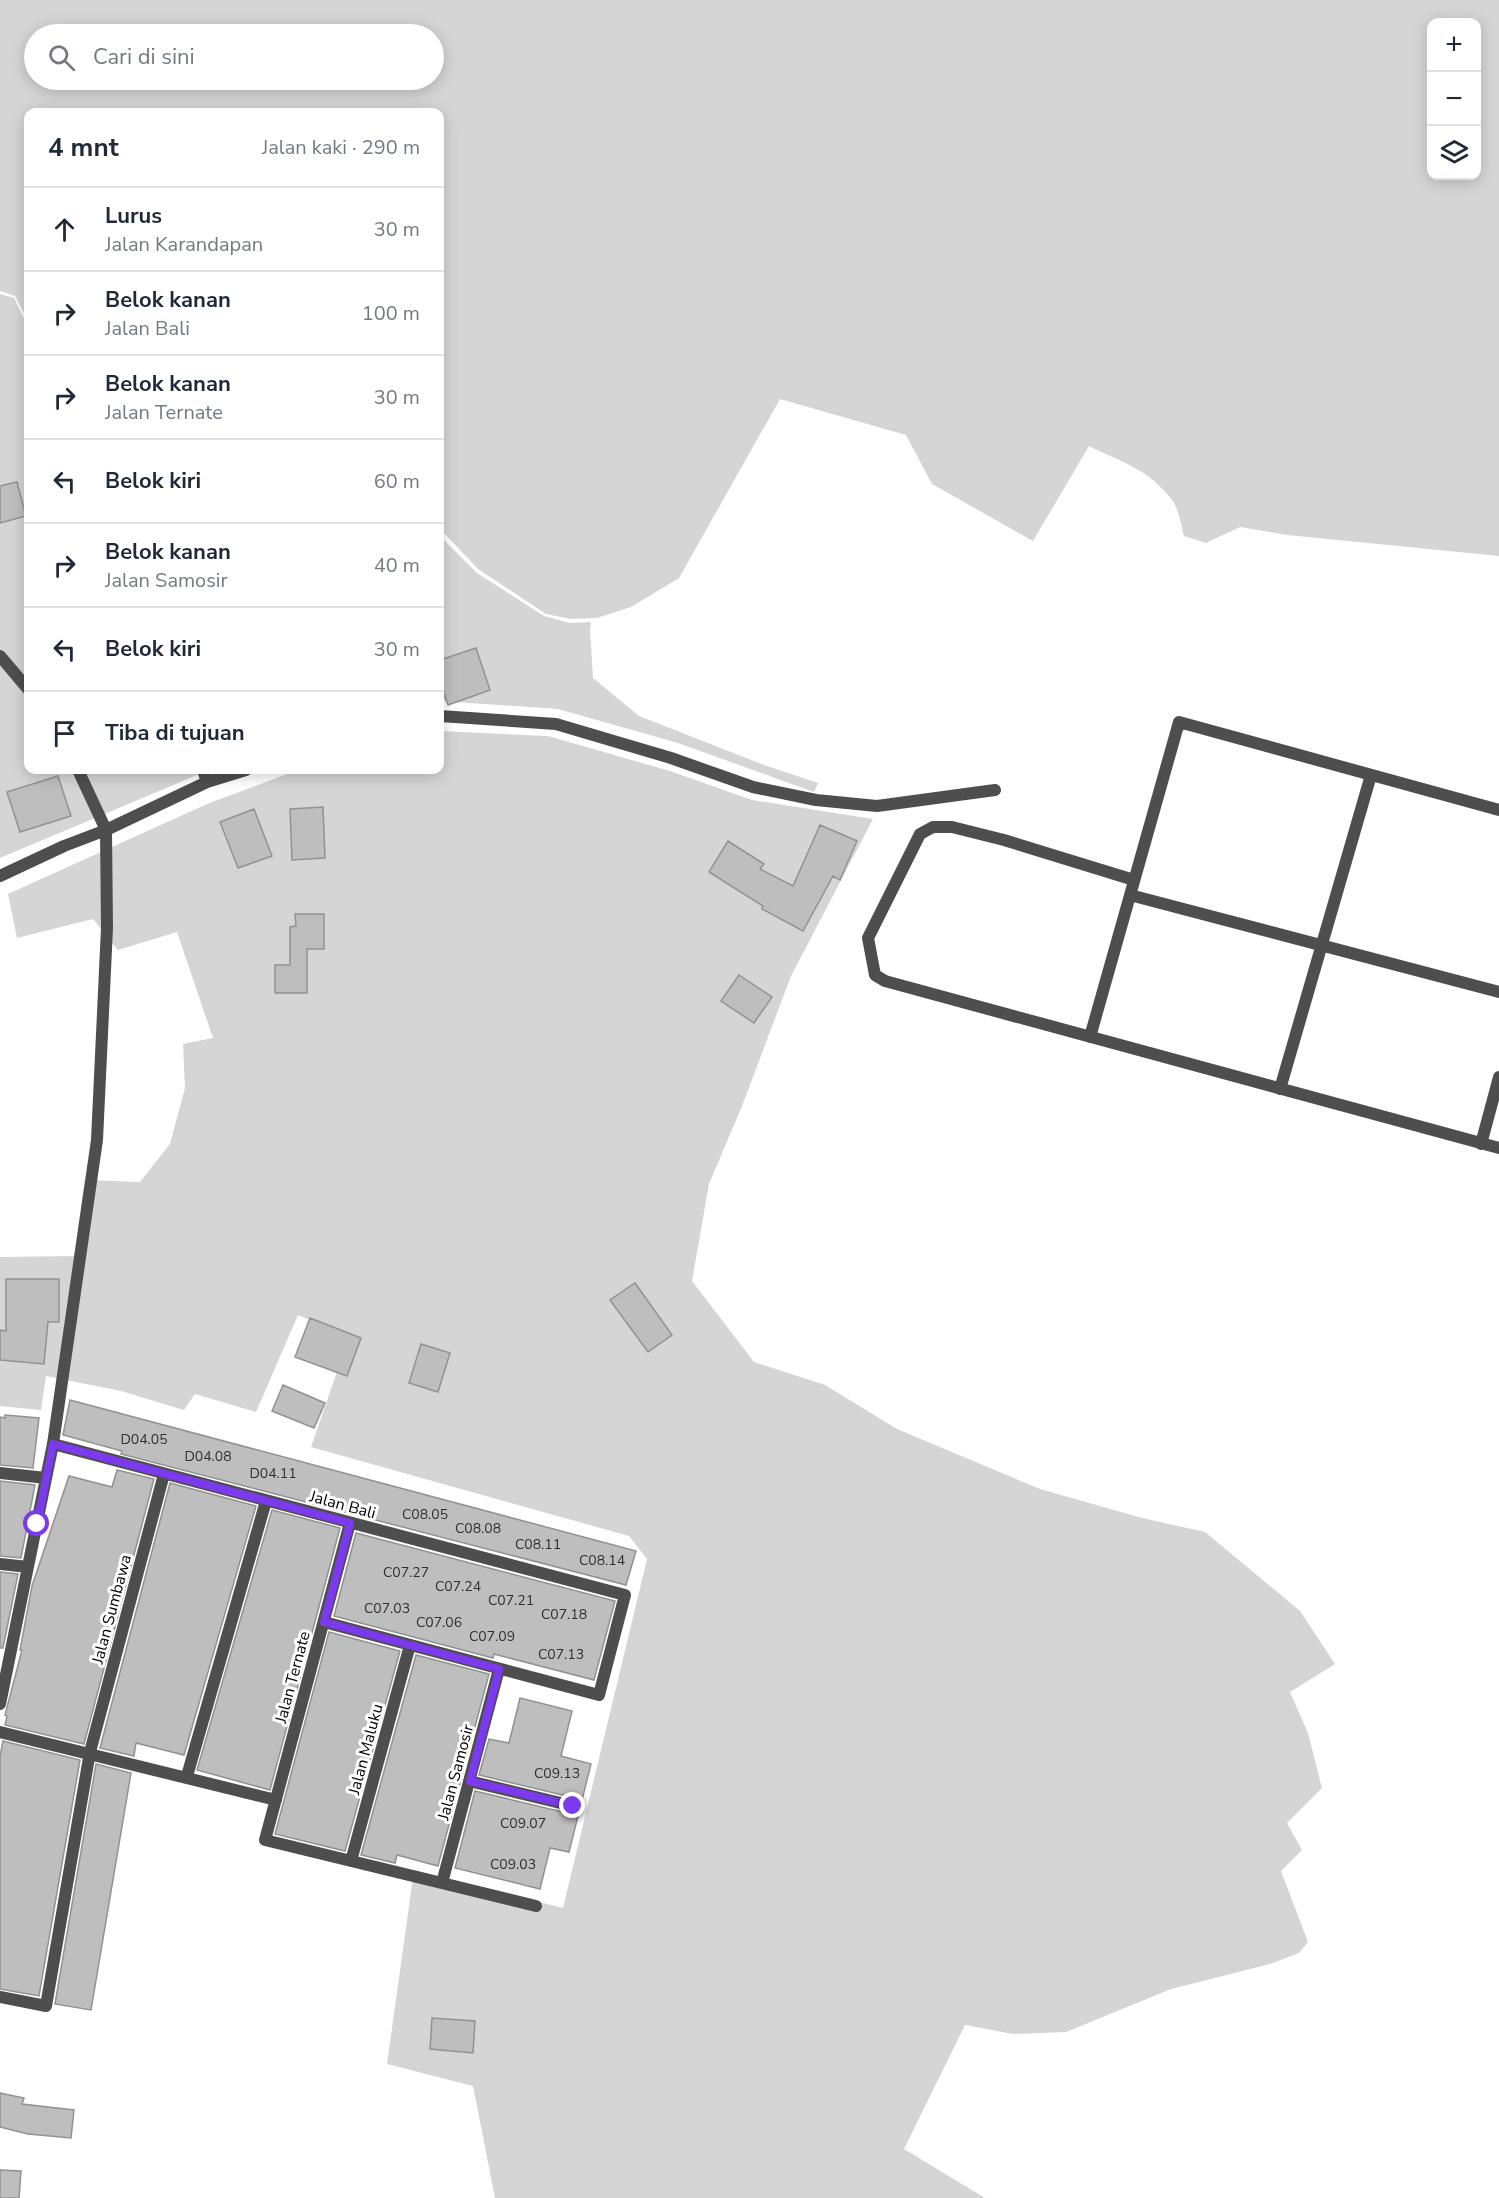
<!DOCTYPE html>
<html lang="id">
<meta charset="utf-8">
<style>
:root{--surface:#fff;--page:#f6f6f7;--text:#1f2937;--muted:#747a83;--line:#e0e1e3}
body{margin:0;font-family:"Nunito Sans",sans-serif;background:var(--page);color:var(--text)}
.controls{position:absolute;right:18px;top:18px;display:grid;overflow:hidden;border-radius:12px;box-shadow:0 3px 15px #0003}
.controls button{width:54px;height:54px;display:grid;place-items:center;padding:0;border:0;border-bottom:2px solid var(--line);background:var(--surface);color:var(--text);font:30px sans-serif}
.stop{position:absolute;width:18px;height:18px;margin:-14px;border:4px solid #7c3aed;border-radius:50%;background:#fff}
.stop.end{background:#7c3aed;border-color:#fff;box-shadow:0 2px 6px #0008}
.list{margin:0;padding:0;list-style:none}
h2{display:flex;justify-content:space-between;align-items:center;height:78px;margin:0;padding:0 24px;font-size:26px}
h2 small{font-size:20px;font-weight:400;color:var(--muted)}
.list li{display:grid;grid-template-columns:39px 1fr auto;gap:18px;align-items:center;box-sizing:border-box;height:84px;padding:0 24px;border-top:2px solid var(--line)}
.list b{display:block;font-size:22px;white-space:nowrap}
.list p{margin:0;font-size:20px;white-space:nowrap;color:var(--muted)}
.list em{font-size:20px;font-style:normal;color:var(--muted)}
.icon{flex:none;width:33px;height:33px;fill:none;stroke:currentColor;stroke-width:2;stroke-linecap:round;stroke-linejoin:round}
.map{position:relative;flex:none;width:1499px;height:2198px;overflow:hidden}
.search{position:absolute;background:var(--surface);box-shadow:0 3px 15px #0003;left:24px;top:24px;width:420px;height:66px;display:flex;align-items:center;gap:15px;box-sizing:border-box;padding:0 21px;border-radius:33px;color:var(--muted);font-size:22px}
.panel{position:absolute;background:var(--surface);box-shadow:0 3px 15px #0003;left:24px;top:108px;width:420px;height:666px;border-radius:12px}
.map>svg:first-child{display:block}
</style>
<div class="map">
<svg width="1499" height="2198" viewBox="0 0 1499 2198">
<rect width="100%" height="100%" fill="#fff"/>
<path fill="#d5d5d5" fill-rule="evenodd" d="M 0,0 L 1499,0 L 1499,556 L 1287,535 L 1240,527 L 1206,543 L 1184,536 C 1181,525 1179,509 1172,500 C 1149,469 1121,462 1089,446 L 1033,541 L 932,484 L 906,435 L 780,399 L 679,578 L 631,607 L 597,618 L 571,619 L 546,614 L 478,569 L 445,534 L 440,532 L 440,112 L 28,112 L 28,320 L 15,296 L 0,291 ZM 1476,22 L 1476,176 L 1432,176 L 1432,22 ZM 434,34 L 434,80 L 34,80 L 34,34 Z
M 0,294 L 14,298 L 28,327 L 28,770 L 209,770 L 0,858 Z
M 440,536 L 477,573 L 544,616 L 570,623 L 591,622 L 590,631 L 593,678 L 639,716 L 764,765 L 818,783 L 814,792 L 678,743 L 558,709 L 440,701 Z
M 440,731 L 548,736 L 670,771 L 752,800 L 873,819 L 791,976 L 742,1106 L 709,1184 L 692,1281 L 754,1362 L 825,1385 L 897,1429 L 1040,1489 L 1142,1518 L 1205,1532 L 1300,1611 L 1335,1664 L 1290,1692 L 1308,1733 L 1322,1788 L 1287,1823 L 1302,1850 L 1281,1871 L 1308,1942 L 1299,1953 L 1270,1964 L 1171,1989 L 1066,2032 L 1013,2034 L 965,2025 L 904,2149 L 985,2198 L 495,2198 L 473,2086 L 387,2064 L 414,1870 L 563,1908 L 647,1559 L 629,1536 L 311,1447 L 349,1337 L 298,1315 L 256,1412 L 195,1394 L 184,1410 L 121,1391 L 46,1376 L 41,1410 L 0,1406 L 0,1257 L 74,1256 L 85,1180 L 140,1182 L 170,1144 L 185,1088 L 183,1044 L 213,1038 L 177,932 L 118,950 L 93,919 L 17,938 L 8,894 L 207,804 L 298,770 L 440,770 Z"/>
<path fill="#bebebe" stroke="#929292" stroke-width="1.5" d="M 17,482 L 26,516 L 0,523 L 0,486 Z
M 476,648 L 490,690 L 448,705 L 440,682 L 440,660 Z
M 58,776 L 71,816 L 20,832 L 7,792 Z
M 323,807 L 325,858 L 292,860 L 290,809 Z
M 254,809 L 272,856 L 238,868 L 220,822 Z
M 820,825 L 857,841 L 840,880 L 833,876 L 803,931 L 762,909 L 763,906 L 709,872 L 728,841 L 764,864 L 760,869 L 793,886 Z
M 295,914 L 324,914 L 324,949 L 307,949 L 307,993 L 275,993 L 275,965 L 290,965 L 290,927 L 296,926 Z
M 739,975 L 772,997 L 754,1023 L 721,1001 Z
M 6,1279 L 59,1279 L 59,1322 L 48,1322 L 44,1364 L 0,1360 L 0,1330 L 6,1331 Z
M 635,1283 L 672,1335 L 648,1352 L 610,1300 Z
M 310,1318 L 361,1338 L 347,1376 L 295,1357 Z
M 421,1344 L 450,1353 L 438,1392 L 409,1383 Z
M 283,1385 L 325,1403 L 314,1428 L 272,1411 Z
M 70,1400 L 636,1551 L 626,1585 L 121,1454 L 122,1451 L 63,1435 Z
M 5,1415 L 39,1418 L 33,1468 L 0,1465 L 0,1417 L 5,1418 Z
M 117,1470 L 154,1479 L 84,1744 L 5,1725 L 7,1716 L 5,1715 L 22,1650 L 20,1650 L 32,1586 L 69,1476 L 112,1487 Z
M 0,1481 L 35,1485 L 21,1558 L 0,1556 Z
M 170,1483 L 256,1506 L 184,1755 L 136,1743 L 134,1756 L 100,1748 Z
M 272,1510 L 340,1528 L 270,1790 L 197,1770 Z
M 356,1533 L 615,1601 L 594,1680 L 494,1654 L 493,1658 L 334,1616 Z
M 0,1572 L 18,1574 L 3,1648 L 0,1648 Z
M 329,1632 L 400,1651 L 345,1851 L 275,1834 Z
M 416,1655 L 489,1674 L 438,1866 L 397,1855 L 395,1863 L 361,1855 Z
M 520,1698 L 572,1711 L 561,1756 L 591,1764 L 581,1804 L 575,1798 L 479,1775 L 489,1739 L 509,1743 Z
M 3,1741 L 80,1760 L 39,1996 L 0,1989 L 0,1756 Z
M 96,1764 L 131,1773 L 91,2010 L 55,2004 Z
M 475,1791 L 571,1814 L 579,1812 L 569,1852 L 550,1848 L 540,1889 L 455,1868 Z
M 432,2018 L 475,2021 L 473,2053 L 430,2049 Z
M 0,2093 L 24,2098 L 22,2104 L 74,2110 L 71,2138 L 28,2134 L 0,2127 Z
M 0,2170 L 21,2171 L 19,2198 L 0,2198 Z"/>
<g fill="none" stroke-linecap="round" stroke-linejoin="round">
<path stroke="#4e4e4e" stroke-width="12" d="M 0,656 L 28,689
M 440,716 L 556,724 L 671,758 L 753,787 L 816,800 L 877,806 L 995,790
M 203,770 L 207,782
M 0,876 L 64,846 L 106,830 L 78,770
M 1134,880 L 1004,840 L 952,827 L 933,827 L 920,834 L 868,938 L 875,975 L 885,981 L 1499,1148
M 1130,895 L 1499,992
M 1090,1037 L 1179,722 L 1499,810
M 1280,1089 L 1371,775
M 1481,1144 L 1499,1077
M 53,1444 L 625,1595 L 599,1695 L 324,1622
M 0,1473 L 46,1478
M 350,1523 L 265,1840 L 536,1906
M 0,1564 L 28,1567
M 0,1704 L 53,1444 L 97,1140 L 107,928 L 106,830 L 207,782 L 246,770
M 0,1732 L 276,1800
M 187,1776 L 266,1501
M 469,1781 L 573,1806
M 351,1861 L 410,1645
M 442,1883 L 499,1669
M 0,1997 L 46,2006 L 90,1752 L 164,1474"/>
</g>
<g fill="none" stroke-linecap="round" stroke-linejoin="round">
<path stroke="#7c3aed" stroke-width="8" d="M 37,1524 L 53,1444 L 350,1523 L 324,1622 L 499,1669 L 470,1781 L 573,1806"/>
</g>
<g text-anchor="middle" stroke-width="6" stroke-linejoin="round" paint-order="stroke">
<g font-size="14" fill="#303030">
<text x="144" y="1444">D04.05</text>
<text x="208" y="1461">D04.08</text>
<text x="273" y="1478">D04.11</text>
<text x="425" y="1519">C08.05</text>
<text x="478" y="1533">C08.08</text>
<text x="538" y="1549">C08.11</text>
<text x="602" y="1565">C08.14</text>
<text x="406" y="1577">C07.27</text>
<text x="458" y="1591">C07.24</text>
<text x="511" y="1605">C07.21</text>
<text x="387" y="1613">C07.03</text>
<text x="564" y="1619">C07.18</text>
<text x="439" y="1627">C07.06</text>
<text x="492" y="1641">C07.09</text>
<text x="561" y="1659">C07.13</text>
<text x="557" y="1778">C09.13</text>
<text x="523" y="1828">C09.07</text>
<text x="513" y="1869">C09.03</text>
</g>
<g font-size="16" fill="#000" stroke="#fff">
<text transform="translate(343 1504) rotate(15)" y="6">Jalan Bali</text>
<text transform="translate(111 1609) rotate(-75)" y="6">Jalan Sumbawa</text>
<text transform="translate(292 1677) rotate(-75)" y="6">Jalan Ternate</text>
<text transform="translate(365 1749) rotate(-75)" y="6">Jalan Maluku</text>
<text transform="translate(455 1772) rotate(-75)" y="6">Jalan Samosir</text>
</g>
</g>
</svg>
<div class="controls">
<button>+</button>
<button>−</button>
<button><svg class="icon" aria-label="layers" viewBox="0 0 24 24"><path d="M12 4l9 5-9 5-9-5zM3 14l9 5 9-5"/></svg></button>
</div>
<div class="stop" style="left:37px;top:1524px"></div>
<div class="stop end" style="left:573px;top:1806px"></div>
<div class="search"><svg class="icon" aria-label="search" viewBox="0 0 24 24"><circle cx="10" cy="10" r="6"/><path d="M15 15l6 6"/></svg>Cari di sini</div>
<section class="panel">
<h2>4 mnt<small>Jalan kaki · 290 m</small></h2>
<ul class="list">
<li><svg class="icon" aria-label="ahead" viewBox="0 0 24 24"><path d="M12 20V5M6 11l6-6 6 6"/></svg><div><b>Lurus</b><p>Jalan Karandapan</p></div><em>30 m</em></li>
<li><svg class="icon" aria-label="right" viewBox="0 0 24 24"><path d="M7 20v-9h11M14 6l5 5-5 5"/></svg><div><b>Belok kanan</b><p>Jalan Bali</p></div><em>100 m</em></li>
<li><svg class="icon" aria-label="right" viewBox="0 0 24 24"><path d="M7 20v-9h11M14 6l5 5-5 5"/></svg><div><b>Belok kanan</b><p>Jalan Ternate</p></div><em>30 m</em></li>
<li><svg class="icon" aria-label="left" viewBox="0 0 24 24"><path d="M17 20v-9H6M10 6l-5 5 5 5"/></svg><div><b>Belok kiri</b></div><em>60 m</em></li>
<li><svg class="icon" aria-label="right" viewBox="0 0 24 24"><path d="M7 20v-9h11M14 6l5 5-5 5"/></svg><div><b>Belok kanan</b><p>Jalan Samosir</p></div><em>40 m</em></li>
<li><svg class="icon" aria-label="left" viewBox="0 0 24 24"><path d="M17 20v-9H6M10 6l-5 5 5 5"/></svg><div><b>Belok kiri</b></div><em>30 m</em></li>
<li><svg class="icon" aria-label="arrive" viewBox="0 0 24 24"><path d="M6 21V4h12l-3 4 3 4H6"/></svg><div><b>Tiba di tujuan</b></div></li>
</ul>
</section>
</div>
